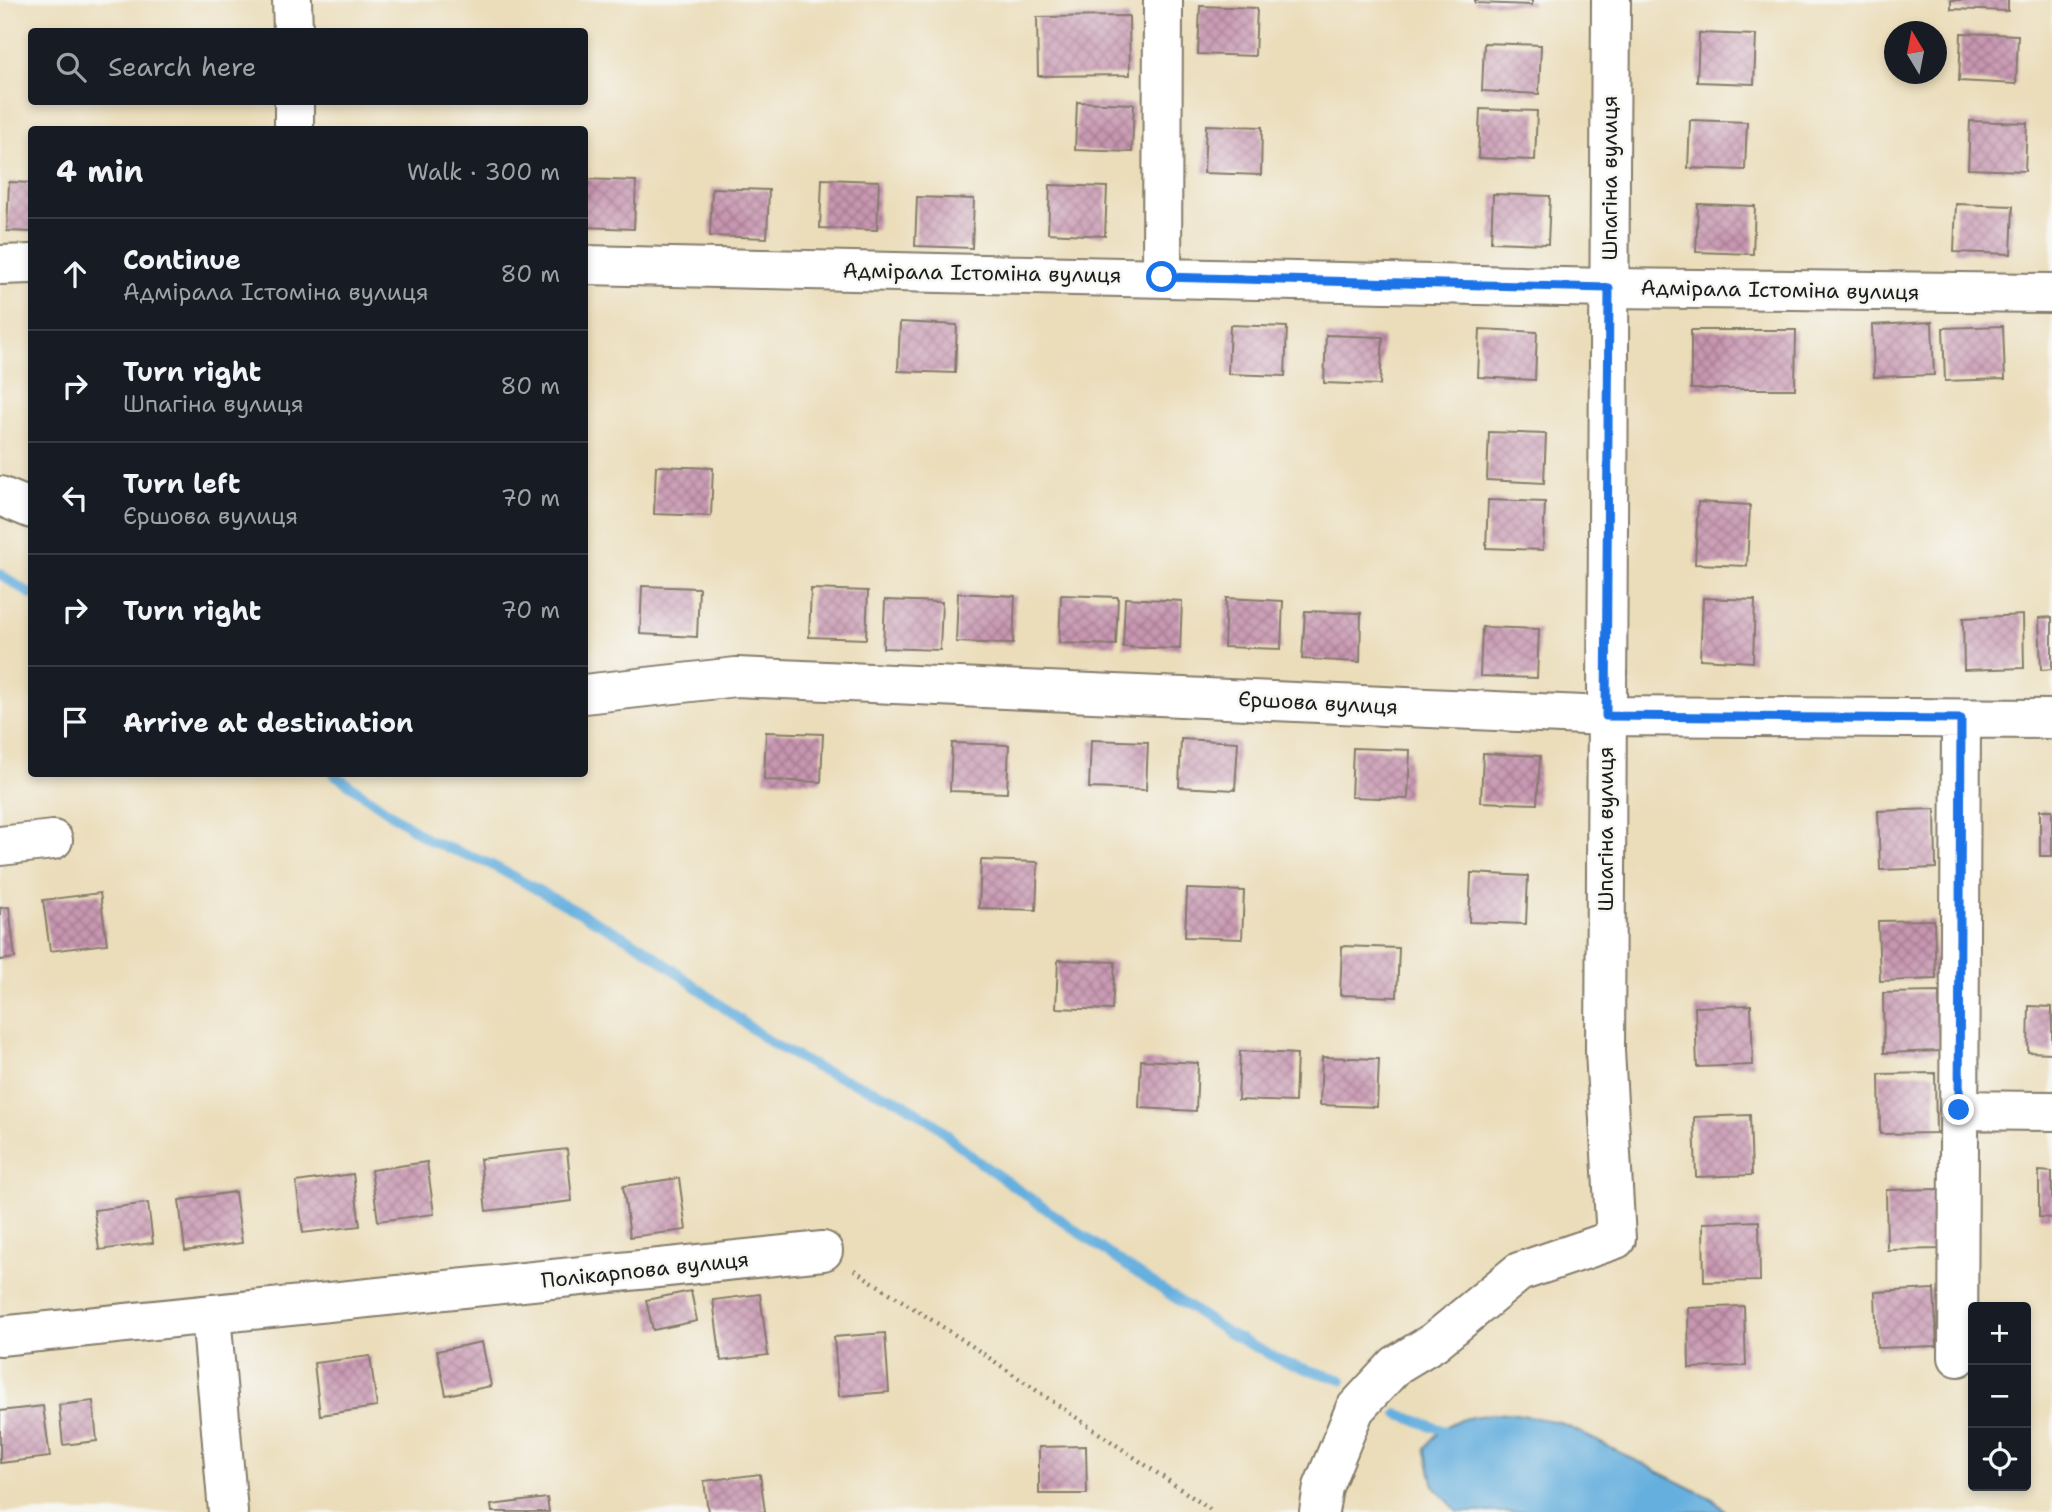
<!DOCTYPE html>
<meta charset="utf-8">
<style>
:root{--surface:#171b24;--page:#20242c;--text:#f1f3f6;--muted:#9ea1a6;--line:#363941}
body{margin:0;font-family:"Shantell Sans",sans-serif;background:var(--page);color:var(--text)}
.controls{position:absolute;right:21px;bottom:21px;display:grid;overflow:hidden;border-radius:7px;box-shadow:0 4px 10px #0003}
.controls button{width:63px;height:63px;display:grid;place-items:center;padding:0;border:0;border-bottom:2px solid var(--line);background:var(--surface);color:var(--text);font:35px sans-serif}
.compass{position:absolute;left:1884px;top:21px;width:63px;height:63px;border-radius:50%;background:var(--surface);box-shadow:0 4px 10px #0003;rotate:350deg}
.stop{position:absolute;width:21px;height:21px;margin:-16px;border:5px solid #1a73e8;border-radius:50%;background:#fff}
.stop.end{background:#1a73e8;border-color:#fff;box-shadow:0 2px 7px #0008}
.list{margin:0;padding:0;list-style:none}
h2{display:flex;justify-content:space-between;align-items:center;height:91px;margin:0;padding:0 28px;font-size:30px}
h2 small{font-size:23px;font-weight:400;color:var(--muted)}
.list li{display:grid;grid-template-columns:46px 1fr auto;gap:21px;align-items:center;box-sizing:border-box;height:112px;padding:0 28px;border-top:2px solid var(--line)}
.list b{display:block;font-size:26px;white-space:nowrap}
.list p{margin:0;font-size:23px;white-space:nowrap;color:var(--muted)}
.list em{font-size:23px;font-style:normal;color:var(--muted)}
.icon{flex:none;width:38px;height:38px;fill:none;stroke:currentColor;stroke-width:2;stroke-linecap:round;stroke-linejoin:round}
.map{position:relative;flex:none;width:2052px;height:1512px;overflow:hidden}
.search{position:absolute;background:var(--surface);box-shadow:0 4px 10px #0003;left:28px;top:28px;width:560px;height:77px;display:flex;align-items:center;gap:18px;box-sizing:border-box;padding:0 24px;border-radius:7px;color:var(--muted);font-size:26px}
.panel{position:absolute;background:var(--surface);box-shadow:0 4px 10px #0003;left:28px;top:126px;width:560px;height:651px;border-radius:7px}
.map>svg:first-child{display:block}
</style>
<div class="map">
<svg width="2052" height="1512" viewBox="0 0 2052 1512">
<defs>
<pattern id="building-cross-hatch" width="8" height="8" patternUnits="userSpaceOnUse" patternTransform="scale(1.75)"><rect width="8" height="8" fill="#c896b1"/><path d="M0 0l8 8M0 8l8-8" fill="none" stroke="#a27a8f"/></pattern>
</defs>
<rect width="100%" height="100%" fill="#f6f6f2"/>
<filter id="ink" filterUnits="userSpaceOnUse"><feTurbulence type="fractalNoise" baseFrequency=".0143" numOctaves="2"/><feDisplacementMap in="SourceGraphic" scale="14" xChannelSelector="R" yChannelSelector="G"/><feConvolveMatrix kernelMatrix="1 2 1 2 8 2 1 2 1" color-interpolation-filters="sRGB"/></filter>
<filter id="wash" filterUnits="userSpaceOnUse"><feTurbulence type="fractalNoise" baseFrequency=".00686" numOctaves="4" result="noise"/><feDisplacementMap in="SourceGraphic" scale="28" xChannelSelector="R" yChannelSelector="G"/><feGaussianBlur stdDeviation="1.57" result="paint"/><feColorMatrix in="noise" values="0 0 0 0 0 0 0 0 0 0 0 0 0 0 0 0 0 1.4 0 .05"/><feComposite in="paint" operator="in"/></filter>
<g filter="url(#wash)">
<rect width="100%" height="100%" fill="#ebddba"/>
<path fill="#65afde" stroke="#40667d" stroke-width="2" d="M 1510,1413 L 1559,1422 L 1713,1499 L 1726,1512 L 1458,1512 L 1434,1486 L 1425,1448 C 1450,1414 1470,1417 1510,1413 Z"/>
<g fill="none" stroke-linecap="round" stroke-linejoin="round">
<path stroke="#65afde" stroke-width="10" d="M 0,574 L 32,595
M 334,774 L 430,841 L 490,864 L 643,947 L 771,1043 L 819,1069 L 900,1101 L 934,1123 L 975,1159 L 1125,1265 L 1228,1333 L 1286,1363 L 1342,1380
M 1398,1414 L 1451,1433"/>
</g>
<g id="blocks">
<path fill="url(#building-cross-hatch)" d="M 1475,0 L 1532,0 L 1532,5 L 1475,3 Z
M 1951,0 L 2008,0 L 2008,11 L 1951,9 Z
M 1200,6 L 1257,8 L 1255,56 L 1198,54 Z
M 1129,16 L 1130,75 L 1038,76 L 1037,17 Z
M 1699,33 L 1756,35 L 1754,84 L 1697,82 Z
M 1961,33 L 2018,35 L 2016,84 L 1959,81 Z
M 1484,43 L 1541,45 L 1539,94 L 1482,91 Z
M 1077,102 L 1134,104 L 1132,152 L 1075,150 Z
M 1480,109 L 1537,111 L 1535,160 L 1478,158 Z
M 1690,120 L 1747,122 L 1745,170 L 1688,168 Z
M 1970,121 L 2027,123 L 2025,171 L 1968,169 Z
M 1206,125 L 1262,127 L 1261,175 L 1204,173 Z
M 584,179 L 636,181 L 634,229 L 584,227 Z
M 822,179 L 879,181 L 877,230 L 820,228 Z
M 9,182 L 32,183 L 32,232 L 7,231 Z
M 1050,185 L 1107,187 L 1105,236 L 1048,233 Z
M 712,188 L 769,190 L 767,238 L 710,236 Z
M 1493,194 L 1550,196 L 1548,244 L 1491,242 Z
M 917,197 L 974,199 L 972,248 L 915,246 Z
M 1698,204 L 1755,206 L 1753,254 L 1696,252 Z
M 1956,204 L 2013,206 L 2011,254 L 1954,252 Z
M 900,322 L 957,325 L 955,373 L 898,371 Z
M 1932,322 L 1934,375 L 1874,377 L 1872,325 Z
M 1230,325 L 1287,327 L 1285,376 L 1228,374 Z
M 2003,326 L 2005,379 L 1945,381 L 1943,328 Z
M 1480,329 L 1537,332 L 1535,380 L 1478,377 Z
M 1691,330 L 1796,330 L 1795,389 L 1691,389 Z
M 1326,335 L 1383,337 L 1380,385 L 1324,383 Z
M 1489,432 L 1546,434 L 1544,483 L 1487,480 Z
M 656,466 L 713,468 L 711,516 L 654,514 Z
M 1488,500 L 1545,502 L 1543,550 L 1486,548 Z
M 1698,502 L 1750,505 L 1747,566 L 1695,564 Z
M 642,586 L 699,588 L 697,637 L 640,634 Z
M 811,589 L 868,591 L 866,639 L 809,637 Z
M 958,593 L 1015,596 L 1013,644 L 956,642 Z
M 1061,595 L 1118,597 L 1116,645 L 1059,643 Z
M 1125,598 L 1182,601 L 1180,649 L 1123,647 Z
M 1226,598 L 1283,601 L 1281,649 L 1224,647 Z
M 1703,598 L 1755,600 L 1753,662 L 1700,659 Z
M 885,600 L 942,602 L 940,650 L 883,648 Z
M 1305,611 L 1361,613 L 1360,662 L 1302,659 Z
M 2023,615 L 2024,668 L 1964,670 L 1963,618 Z
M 2052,617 L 2052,669 L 2041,670 L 2039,618 Z
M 1482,627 L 1539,629 L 1537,678 L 1480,676 Z
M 766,732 L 823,734 L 821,782 L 764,780 Z
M 1181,739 L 1238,742 L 1235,790 L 1179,787 Z
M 1091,740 L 1148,742 L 1146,790 L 1089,788 Z
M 952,743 L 1009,745 L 1007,793 L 950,791 Z
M 1353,748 L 1410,750 L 1408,799 L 1351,797 Z
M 1483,753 L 1540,756 L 1537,804 L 1481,802 Z
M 1935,809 L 1936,868 L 1880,870 L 1878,811 Z
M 2040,810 L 2052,810 L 2052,856 L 2040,856 Z
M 981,860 L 1038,862 L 1036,910 L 979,908 Z
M 1471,873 L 1528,876 L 1526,924 L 1469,922 Z
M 1187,889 L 1244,891 L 1242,939 L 1185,937 Z
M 100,893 L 107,944 L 50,951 L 43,900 Z
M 9,907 L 15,958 L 0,960 L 0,908 Z
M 1934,920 L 1936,979 L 1880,981 L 1878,921 Z
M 1342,946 L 1399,948 L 1397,997 L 1340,995 Z
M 1058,960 L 1115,962 L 1112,1010 L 1056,1008 Z
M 1939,992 L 1940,1051 L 1884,1053 L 1883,993 Z
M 1751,1005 L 1753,1065 L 1697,1067 L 1695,1007 Z
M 2029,1006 L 2052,1007 L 2052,1053 L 2028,1052 Z
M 1240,1051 L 1297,1054 L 1295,1102 L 1238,1100 Z
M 1322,1057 L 1379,1059 L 1377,1107 L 1320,1105 Z
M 1141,1060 L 1198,1063 L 1196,1111 L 1139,1108 Z
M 1935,1073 L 1936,1133 L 1880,1134 L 1879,1074 Z
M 1750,1115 L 1752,1175 L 1696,1177 L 1694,1117 Z
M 567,1149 L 572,1201 L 486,1211 L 480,1159 Z
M 427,1162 L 434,1214 L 378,1221 L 371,1170 Z
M 2039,1171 L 2052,1172 L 2052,1218 L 2039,1217 Z
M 353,1174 L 360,1226 L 303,1233 L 296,1182 Z
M 679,1178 L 686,1230 L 630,1237 L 623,1186 Z
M 1942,1189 L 1943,1249 L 1887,1250 L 1886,1190 Z
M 235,1192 L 242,1243 L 185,1251 L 179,1200 Z
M 148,1203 L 153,1243 L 99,1250 L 94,1210 Z
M 1759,1221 L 1760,1281 L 1704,1282 L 1703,1223 Z
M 1934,1289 L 1937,1346 L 1877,1348 L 1875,1292 Z
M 691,1291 L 697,1321 L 653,1330 L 646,1300 Z
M 760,1294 L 768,1355 L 721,1361 L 713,1300 Z
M 1744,1306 L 1746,1366 L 1689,1368 L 1688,1308 Z
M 885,1333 L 889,1392 L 839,1396 L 834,1337 Z
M 482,1342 L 491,1386 L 446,1395 L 437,1351 Z
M 370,1356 L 377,1407 L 320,1415 L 314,1363 Z
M 93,1401 L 97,1441 L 63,1445 L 59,1405 Z
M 43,1406 L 50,1457 L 0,1463 L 0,1411 Z
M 1086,1446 L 1087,1494 L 1039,1494 L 1039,1447 Z
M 760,1474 L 765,1512 L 708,1512 L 704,1481 Z
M 547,1498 L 549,1512 L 492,1512 L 491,1505 Z"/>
</g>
</g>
<g filter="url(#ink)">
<use href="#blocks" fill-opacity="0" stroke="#847c6b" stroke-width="2"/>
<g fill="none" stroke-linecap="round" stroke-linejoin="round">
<defs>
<path id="minor" d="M 292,0 L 293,32
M 294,102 L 294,130
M 0,265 L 32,264
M 584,265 L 1609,288 L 2052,293
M 1162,277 L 1163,0
M 0,496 L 32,509
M 584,694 L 736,677 L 1606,716 L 2052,719
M 0,846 L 53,840
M 1959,1110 L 2052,1111
M 211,1314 L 228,1512
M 0,1336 L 823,1251
M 1958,1357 L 1961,719
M 1319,1512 L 1323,1487 L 1355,1409 L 1396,1365 L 1434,1342 L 1519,1272 L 1616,1239 L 1605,1051 L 1611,0"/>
</defs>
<use href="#minor" stroke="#847c6b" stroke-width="42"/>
<path stroke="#847c6b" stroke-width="4.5" stroke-dasharray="2 5" stroke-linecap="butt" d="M 854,1270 L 966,1342 L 1214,1512"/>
<use href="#minor" stroke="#fff" stroke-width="38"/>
</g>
</g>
<g fill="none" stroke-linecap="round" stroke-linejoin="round" filter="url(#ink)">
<path stroke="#1a73e8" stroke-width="9" d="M 1162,277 L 1609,288 L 1606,716 L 1961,719 L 1959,1110"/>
</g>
<g text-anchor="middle" stroke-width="5" stroke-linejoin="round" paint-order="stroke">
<g font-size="21" fill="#1c1c1c" stroke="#f6f6f2">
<text transform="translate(1610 178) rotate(-90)" y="7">Шпагіна вулиця</text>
<text transform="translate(982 273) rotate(1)" y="7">Адмірала Істоміна вулиця</text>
<text transform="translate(1780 290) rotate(1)" y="7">Адмірала Істоміна вулиця</text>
<text transform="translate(1318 703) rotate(3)" y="7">Єршова вулиця</text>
<text transform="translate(1606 829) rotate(-90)" y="7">Шпагіна вулиця</text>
<text transform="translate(645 1270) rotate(-6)" y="7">Полікарпова вулиця</text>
</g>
</g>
</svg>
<div class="controls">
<button>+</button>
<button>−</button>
<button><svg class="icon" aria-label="locate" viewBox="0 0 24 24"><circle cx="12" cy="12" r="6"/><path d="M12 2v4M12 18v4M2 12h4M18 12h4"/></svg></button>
</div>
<svg class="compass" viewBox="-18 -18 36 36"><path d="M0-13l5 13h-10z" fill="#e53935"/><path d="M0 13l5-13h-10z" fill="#9ea1a6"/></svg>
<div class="stop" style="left:1162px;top:277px"></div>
<div class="stop end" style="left:1959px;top:1110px"></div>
<div class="search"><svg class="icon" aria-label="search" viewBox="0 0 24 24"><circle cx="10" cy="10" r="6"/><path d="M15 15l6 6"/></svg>Search here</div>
<section class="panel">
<h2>4 min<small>Walk · 300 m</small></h2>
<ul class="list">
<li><svg class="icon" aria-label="ahead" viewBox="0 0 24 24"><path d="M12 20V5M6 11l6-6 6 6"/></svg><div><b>Continue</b><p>Адмірала Істоміна вулиця</p></div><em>80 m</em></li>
<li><svg class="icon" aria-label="right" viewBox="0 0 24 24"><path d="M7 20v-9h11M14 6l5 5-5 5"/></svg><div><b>Turn right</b><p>Шпагіна вулиця</p></div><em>80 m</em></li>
<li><svg class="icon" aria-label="left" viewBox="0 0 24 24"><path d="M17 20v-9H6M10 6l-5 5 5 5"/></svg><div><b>Turn left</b><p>Єршова вулиця</p></div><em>70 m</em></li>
<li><svg class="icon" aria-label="right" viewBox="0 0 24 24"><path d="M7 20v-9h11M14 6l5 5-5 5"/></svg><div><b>Turn right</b></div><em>70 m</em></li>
<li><svg class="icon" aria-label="arrive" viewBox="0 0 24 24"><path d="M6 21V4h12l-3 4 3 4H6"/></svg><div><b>Arrive at destination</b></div></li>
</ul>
</section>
</div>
